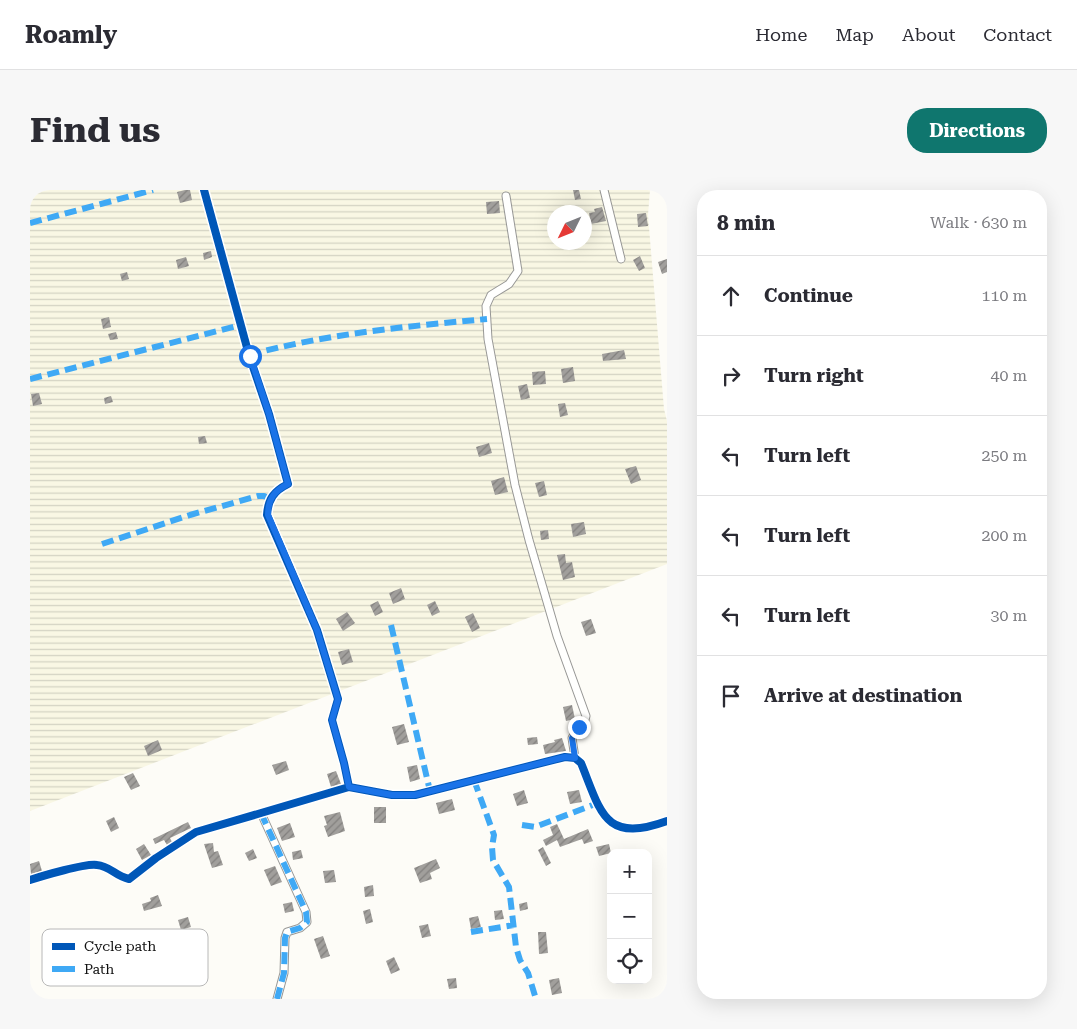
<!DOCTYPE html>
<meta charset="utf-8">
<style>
:root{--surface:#fff;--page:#f7f7f7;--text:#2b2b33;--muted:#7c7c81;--line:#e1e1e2;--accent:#0f766e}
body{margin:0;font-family:"Roboto Serif",serif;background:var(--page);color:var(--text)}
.controls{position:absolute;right:15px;bottom:15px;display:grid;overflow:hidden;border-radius:10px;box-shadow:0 5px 20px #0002}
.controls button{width:45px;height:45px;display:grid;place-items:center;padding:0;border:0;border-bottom:1px solid var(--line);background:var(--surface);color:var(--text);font:25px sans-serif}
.compass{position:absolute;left:517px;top:15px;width:45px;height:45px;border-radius:50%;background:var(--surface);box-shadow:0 5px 20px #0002;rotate:227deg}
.stop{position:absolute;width:15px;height:15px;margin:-11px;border:4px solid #1a73e8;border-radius:50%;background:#fff}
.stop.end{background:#1a73e8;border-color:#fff;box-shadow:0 1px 5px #0008}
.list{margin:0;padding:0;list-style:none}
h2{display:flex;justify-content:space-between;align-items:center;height:65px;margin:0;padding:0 20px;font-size:21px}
h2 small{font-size:16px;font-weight:400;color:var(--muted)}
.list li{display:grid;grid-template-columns:32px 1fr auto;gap:15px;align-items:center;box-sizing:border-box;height:80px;padding:0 20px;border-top:1px solid var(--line)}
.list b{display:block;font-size:19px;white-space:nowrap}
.list em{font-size:16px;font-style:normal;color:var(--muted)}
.icon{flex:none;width:28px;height:28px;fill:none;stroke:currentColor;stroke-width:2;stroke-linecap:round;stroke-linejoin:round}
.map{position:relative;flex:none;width:637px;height:809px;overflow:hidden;border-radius:20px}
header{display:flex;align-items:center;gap:30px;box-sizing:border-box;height:70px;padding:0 25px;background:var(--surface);border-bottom:1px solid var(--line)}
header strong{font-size:24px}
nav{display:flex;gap:28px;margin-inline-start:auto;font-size:18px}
.intro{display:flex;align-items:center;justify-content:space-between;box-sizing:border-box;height:120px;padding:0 30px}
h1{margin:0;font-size:35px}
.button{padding:12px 22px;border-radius:20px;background:var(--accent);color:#fff;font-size:18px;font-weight:700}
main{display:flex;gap:30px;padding:0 30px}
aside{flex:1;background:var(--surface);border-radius:20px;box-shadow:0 5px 20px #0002}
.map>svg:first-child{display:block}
</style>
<header>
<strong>Roamly</strong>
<nav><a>Home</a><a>Map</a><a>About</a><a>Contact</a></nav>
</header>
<div class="intro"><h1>Find us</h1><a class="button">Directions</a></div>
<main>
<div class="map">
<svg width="637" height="809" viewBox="0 0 637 809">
<defs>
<pattern id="farmland-rules" width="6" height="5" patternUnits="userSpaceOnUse" patternTransform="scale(1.25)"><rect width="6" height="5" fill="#f9f7e4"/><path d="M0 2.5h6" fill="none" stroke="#d4d3c3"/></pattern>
<pattern id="building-hatch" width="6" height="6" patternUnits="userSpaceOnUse" patternTransform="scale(1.25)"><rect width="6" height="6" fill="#a19f9c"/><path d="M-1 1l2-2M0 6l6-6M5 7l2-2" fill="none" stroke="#82807e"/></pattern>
</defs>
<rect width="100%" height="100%" fill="#fdfcf7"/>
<path fill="url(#farmland-rules)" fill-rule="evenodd" d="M 0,0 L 620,0 L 618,25 L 634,219 L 637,231 L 637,374 L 0,621 ZM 524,22 L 554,22 L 554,52 L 524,52 Z"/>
<path fill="url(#building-hatch)" d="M 155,0 L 160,0 L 162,10 L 150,13 L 147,2 Z
M 543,0 L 549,0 L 551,9 L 545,10 Z
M 469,11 L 470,23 L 457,24 L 456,12 Z
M 572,17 L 576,31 L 561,34 L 559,23 L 565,22 L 564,19 Z
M 616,23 L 618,36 L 608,37 L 607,24 Z
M 181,61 L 182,67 L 174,70 L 173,63 Z
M 610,66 L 615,78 L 609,81 L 603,70 Z
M 156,67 L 159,76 L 148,79 L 146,70 Z
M 637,69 L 637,82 L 632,84 L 628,72 Z
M 97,82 L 99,89 L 92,91 L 90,84 Z
M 79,127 L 81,137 L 73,139 L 71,129 Z
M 86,142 L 88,149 L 80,150 L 78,144 Z
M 594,160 L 596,169 L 573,171 L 572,164 Z
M 543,177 L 545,191 L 533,193 L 531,179 Z
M 515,181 L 516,194 L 503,195 L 502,182 Z
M 497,194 L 500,208 L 491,210 L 488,196 Z
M 9,203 L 12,214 L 3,216 L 1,204 Z
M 81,206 L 83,212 L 75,214 L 74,208 Z
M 535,213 L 538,225 L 530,227 L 528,214 Z
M 175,246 L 177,253 L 169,254 L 168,247 Z
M 459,253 L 462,263 L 449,267 L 446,257 Z
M 606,276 L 611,290 L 601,294 L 595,279 Z
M 474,287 L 478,302 L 465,305 L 461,291 Z
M 514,291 L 517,305 L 509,307 L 505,293 Z
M 554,332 L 556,344 L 543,347 L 541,334 Z
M 518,340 L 519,349 L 511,350 L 510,341 Z
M 535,364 L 536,373 L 542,372 L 545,387 L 533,390 L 527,365 Z
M 371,398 L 375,409 L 363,414 L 359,403 Z
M 348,411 L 353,422 L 345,426 L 340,415 Z
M 405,411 L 410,422 L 402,426 L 397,415 Z
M 317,422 L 325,433 L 313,441 L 306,429 Z
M 443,423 L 450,438 L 442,442 L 435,427 Z
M 561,429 L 566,443 L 556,446 L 551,432 Z
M 319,459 L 323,472 L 312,475 L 308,462 Z
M 542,515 L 545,529 L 536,531 L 533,517 Z
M 374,534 L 379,552 L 367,555 L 362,537 Z
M 507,547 L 508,554 L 498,555 L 497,548 Z
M 532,548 L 536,561 L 515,564 L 513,555 L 525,552 L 524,550 Z
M 128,550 L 132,560 L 118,566 L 114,556 Z
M 256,571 L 259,580 L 246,585 L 242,575 Z
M 387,575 L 390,589 L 380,592 L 377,577 Z
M 306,581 L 311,594 L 301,597 L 297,584 Z
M 103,583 L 110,596 L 101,600 L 94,587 Z
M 494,600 L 498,613 L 487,616 L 483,604 Z
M 549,600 L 552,612 L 540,614 L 537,602 Z
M 422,609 L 425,620 L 409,624 L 406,613 Z
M 344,617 L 356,617 L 356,633 L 344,633 Z
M 310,622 L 315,641 L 298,647 L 294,636 L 297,635 L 294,626 Z
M 84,627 L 89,638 L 81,642 L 76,631 Z
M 158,632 L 161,638 L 140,648 L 142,652 L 137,655 L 134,650 L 125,654 L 123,649 Z
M 260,633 L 265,647 L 252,651 L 247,638 Z
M 527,634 L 534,649 L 558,639 L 563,651 L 554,654 L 552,649 L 530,657 L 527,650 L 516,656 L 513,650 L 523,645 L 520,637 Z
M 183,653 L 184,662 L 188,661 L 193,675 L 182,678 L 174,654 Z
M 114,654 L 121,665 L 112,670 L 106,659 Z
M 579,654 L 581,663 L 569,666 L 566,657 Z
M 513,657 L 521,673 L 516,676 L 508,660 Z
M 223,659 L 227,668 L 219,671 L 215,663 Z
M 271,660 L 273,668 L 263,670 L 262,662 Z
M 406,669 L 410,678 L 400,683 L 402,689 L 390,693 L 384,678 Z
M 9,671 L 12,681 L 1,684 L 0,674 Z
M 245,676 L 252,692 L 241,696 L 234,680 Z
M 304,680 L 306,692 L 295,693 L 293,681 Z
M 343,695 L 344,706 L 335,707 L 334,697 Z
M 128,705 L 132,716 L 114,721 L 112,714 L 121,711 L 120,708 Z
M 262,712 L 264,721 L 255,723 L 253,714 Z
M 497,712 L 498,719 L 490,721 L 489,714 Z
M 340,719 L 343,732 L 336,734 L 333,721 Z
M 472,720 L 474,729 L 465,730 L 464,721 Z
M 448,726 L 451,737 L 441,739 L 439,728 Z
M 158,727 L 161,737 L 151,740 L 148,730 Z
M 398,734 L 401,746 L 392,748 L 389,736 Z
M 508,742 L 516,742 L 518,763 L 509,764 Z
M 293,746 L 300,766 L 291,769 L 284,749 Z
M 364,767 L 370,780 L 361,784 L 356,771 Z
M 426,788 L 427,798 L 419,799 L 417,789 Z
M 529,788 L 532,803 L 522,805 L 519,790 Z"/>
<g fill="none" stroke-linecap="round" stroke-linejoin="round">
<defs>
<path id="minor" d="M 174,0 L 219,165 L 239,224 L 258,294 C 244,301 238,309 237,325 L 287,440 L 308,509 L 302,530 L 314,573 L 319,597
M 574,0 L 591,69
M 476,6 L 488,81 L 479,94 L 461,105 L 456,116 L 458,149 L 485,295 L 499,350 L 527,446 L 556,526 L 554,534 L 546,542 L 542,548 L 545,568
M 231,623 L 276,722 L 277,732 L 270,738 L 257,742 L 255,748 L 254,783 L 247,809
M 0,690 C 12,686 56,673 67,675 C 80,676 85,686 99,689 L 126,668 L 166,642 L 231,623 L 319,597 L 362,605 L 385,605 L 535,567 L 545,568 L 551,573 C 571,622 574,654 637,631"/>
</defs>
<use href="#minor" stroke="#979795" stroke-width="9"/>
<use href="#minor" stroke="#fffffe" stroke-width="7"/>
<path stroke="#3fa9f5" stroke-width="6" stroke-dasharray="12 6" stroke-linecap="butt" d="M 0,33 L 123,0
M 219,165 C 295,144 379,136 457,129
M 0,189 L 211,135
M 72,354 L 160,325 L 228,306 L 234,306 L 240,309
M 361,435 L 400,601
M 444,590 L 464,645 L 462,657 L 463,670 L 479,697 L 486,757 L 490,770 L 498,783 L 506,809
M 231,623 L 276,722 L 277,732 L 270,738 L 257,742 L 255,748 L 254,783 L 247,809
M 492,635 L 505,637 L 568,613
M 441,742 L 484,735"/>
<defs>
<path id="cycleway" d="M 174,0 L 219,165 L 239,224 L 258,294 C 244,301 238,309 237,325 L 287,440 L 308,509 L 302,530 L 314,573 L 319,597
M 0,690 C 12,686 56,673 67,675 C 80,676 85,686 99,689 L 126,668 L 166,642 L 231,623 L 319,597 L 362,605 L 385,605 L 535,567 L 545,568 L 551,573 C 571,622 574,654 637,631"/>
</defs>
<use href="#cycleway" stroke="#fff" stroke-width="11"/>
<use href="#cycleway" stroke="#0057b8" stroke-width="8"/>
</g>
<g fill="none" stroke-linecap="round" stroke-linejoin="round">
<path stroke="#1a73e8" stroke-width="6" d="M 220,166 L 239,224 L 258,294 C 244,301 238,309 238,325 L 287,440 L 308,509 L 302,530 L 314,573 L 319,597 L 362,605 L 385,605 L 535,567 L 545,568 L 542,548 L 549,537"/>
</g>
<rect x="12" y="739" width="166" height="57" rx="8" fill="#fff" stroke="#b8b8b8" stroke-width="1"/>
<rect x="22" y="753" width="23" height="7" fill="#0057b8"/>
<rect x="22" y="776" width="23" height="6" fill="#3fa9f5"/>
<g font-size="14" fill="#111">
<text x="54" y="761">Cycle path</text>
<text x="54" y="784">Path</text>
</g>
</svg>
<div class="controls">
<button>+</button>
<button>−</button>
<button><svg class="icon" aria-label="locate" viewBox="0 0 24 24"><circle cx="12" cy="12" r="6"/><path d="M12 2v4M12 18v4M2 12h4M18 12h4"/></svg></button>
</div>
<svg class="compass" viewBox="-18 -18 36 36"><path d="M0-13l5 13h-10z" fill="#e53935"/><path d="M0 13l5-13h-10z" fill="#7c7c81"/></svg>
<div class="stop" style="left:220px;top:166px"></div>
<div class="stop end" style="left:549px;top:537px"></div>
</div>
<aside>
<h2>8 min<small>Walk · 630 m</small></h2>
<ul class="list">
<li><svg class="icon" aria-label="ahead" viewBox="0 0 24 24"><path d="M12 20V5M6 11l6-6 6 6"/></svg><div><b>Continue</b></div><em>110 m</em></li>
<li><svg class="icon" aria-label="right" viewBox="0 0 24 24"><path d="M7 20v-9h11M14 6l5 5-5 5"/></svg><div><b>Turn right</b></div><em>40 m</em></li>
<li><svg class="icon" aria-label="left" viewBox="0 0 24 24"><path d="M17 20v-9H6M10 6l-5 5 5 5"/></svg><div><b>Turn left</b></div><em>250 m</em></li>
<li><svg class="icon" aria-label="left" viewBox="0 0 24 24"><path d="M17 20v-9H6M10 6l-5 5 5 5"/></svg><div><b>Turn left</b></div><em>200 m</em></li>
<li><svg class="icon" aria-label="left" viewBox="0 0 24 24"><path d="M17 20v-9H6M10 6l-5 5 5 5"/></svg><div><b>Turn left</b></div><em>30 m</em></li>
<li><svg class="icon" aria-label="arrive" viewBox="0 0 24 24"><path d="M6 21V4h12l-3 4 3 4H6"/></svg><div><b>Arrive at destination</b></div></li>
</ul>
</aside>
</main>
